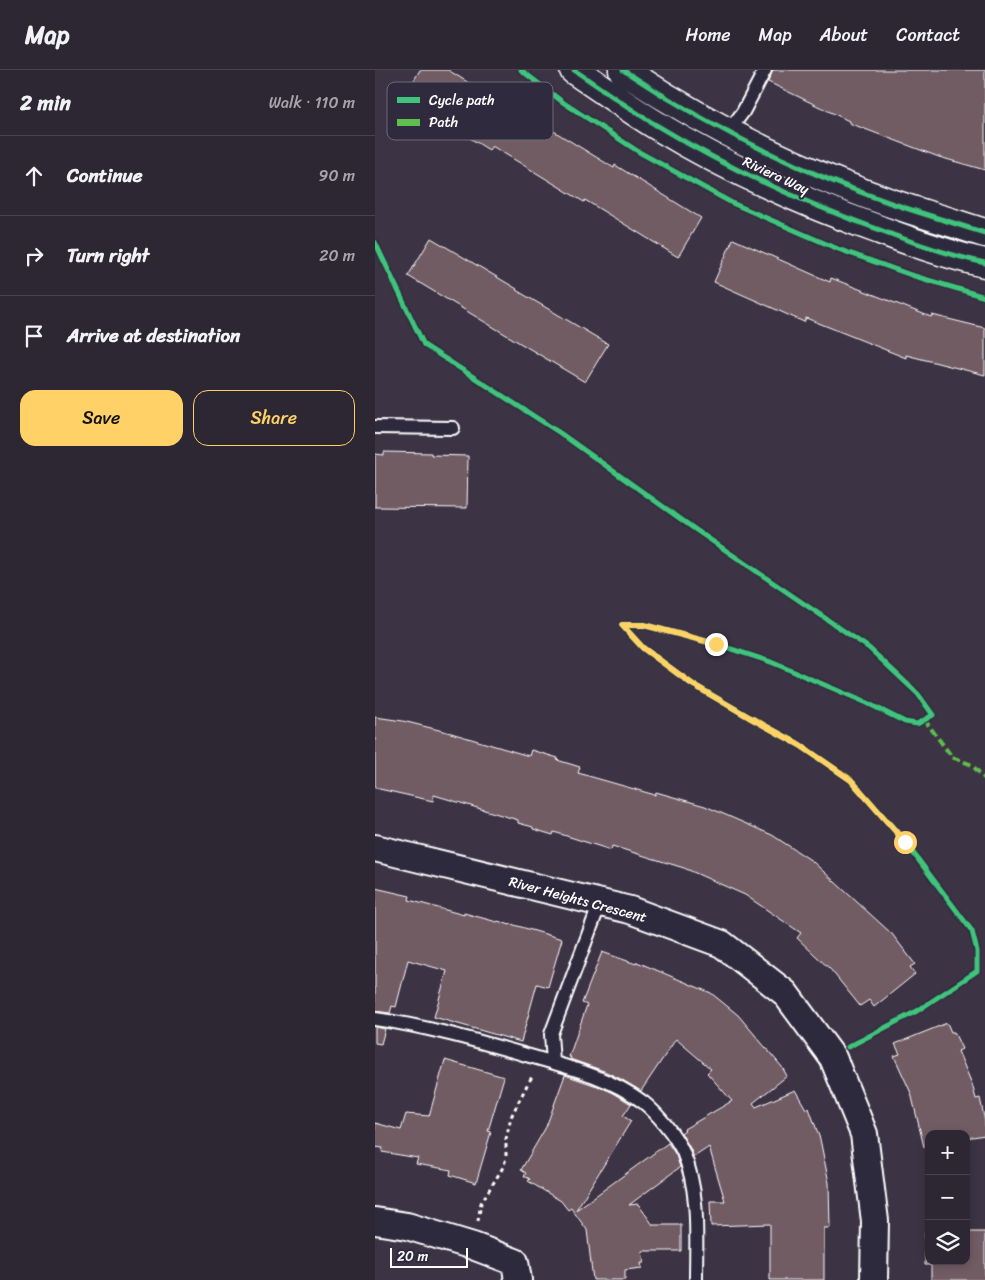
<!DOCTYPE html>
<meta charset="utf-8">
<style>
:root{--surface:#2d2734;--page:#393340;--text:#f1f3f6;--muted:#a7a5ac;--line:#48444f;--accent:#ffd166}
body{margin:0;font-family:Sriracha,sans-serif;background:var(--page);color:var(--text)}
.controls{position:absolute;right:15px;bottom:15px;display:grid;overflow:hidden;border-radius:10px;box-shadow:0 2px 8px #0003}
.controls button{width:45px;height:45px;display:grid;place-items:center;padding:0;border:0;border-bottom:1px solid var(--line);background:var(--surface);color:var(--text);font:25px sans-serif}
.scale{position:absolute;left:15px;bottom:12px;width:78px;box-sizing:border-box;padding-left:5px;border:2px solid #fff;border-top:0;font-size:14px;line-height:18px;white-space:nowrap;color:#fff;-webkit-text-stroke:4px #2f2a3d;paint-order:stroke}
.stop{position:absolute;width:15px;height:15px;margin:-11px;border:4px solid #ffd166;border-radius:50%;background:#fff}
.stop.end{background:#ffd166;border-color:#fff;box-shadow:0 1px 5px #0008}
.list{margin:0;padding:0;list-style:none}
h2{display:flex;justify-content:space-between;align-items:center;height:65px;margin:0;padding:0 20px;font-size:21px}
h2 small{font-size:16px;font-weight:400;color:var(--muted)}
.list li{display:grid;grid-template-columns:32px 1fr auto;gap:15px;align-items:center;box-sizing:border-box;height:80px;padding:0 20px;border-top:1px solid var(--line)}
.list b{display:block;font-size:19px;white-space:nowrap}
.list em{font-size:16px;font-style:normal;color:var(--muted)}
.actions{display:flex;gap:10px;padding:15px 20px}
.actions a{flex:1;padding:11px 0;border:1px solid var(--accent);border-radius:15px;text-align:center;font-size:18px;color:var(--accent)}
.actions .main{background:var(--accent);color:#111}
.icon{flex:none;width:28px;height:28px;fill:none;stroke:currentColor;stroke-width:2;stroke-linecap:round;stroke-linejoin:round}
.map{position:relative;flex:none;width:610px;height:1210px;overflow:hidden}
header{display:flex;align-items:center;gap:30px;box-sizing:border-box;height:70px;padding:0 25px;background:var(--surface);border-bottom:1px solid var(--line)}
header strong{font-size:24px}
nav{display:flex;gap:28px;margin-inline-start:auto;font-size:18px}
main{display:flex}
aside{flex:1;background:var(--surface)}
.map>svg:first-child{display:block}
</style>
<header>
<strong>Map</strong>
<nav><a>Home</a><a>Map</a><a>About</a><a>Contact</a></nav>
</header>
<main>
<aside>
<h2>2 min<small>Walk · 110 m</small></h2>
<ul class="list">
<li><svg class="icon" aria-label="ahead" viewBox="0 0 24 24"><path d="M12 20V5M6 11l6-6 6 6"/></svg><div><b>Continue</b></div><em>90 m</em></li>
<li><svg class="icon" aria-label="right" viewBox="0 0 24 24"><path d="M7 20v-9h11M14 6l5 5-5 5"/></svg><div><b>Turn right</b></div><em>20 m</em></li>
<li><svg class="icon" aria-label="arrive" viewBox="0 0 24 24"><path d="M6 21V4h12l-3 4 3 4H6"/></svg><div><b>Arrive at destination</b></div></li>
</ul>
<div class="actions"><a class="main">Save</a><a>Share</a></div>
</aside>
<div class="map">
<svg width="610" height="1210" viewBox="0 0 610 1210">
<rect width="100%" height="100%" fill="#3c3445"/>
<filter id="ink" filterUnits="userSpaceOnUse"><feTurbulence type="fractalNoise" baseFrequency=".02" numOctaves="2"/><feDisplacementMap in="SourceGraphic" scale="10" xChannelSelector="R" yChannelSelector="G"/><feConvolveMatrix kernelMatrix="1 2 1 2 8 2 1 2 1" color-interpolation-filters="sRGB"/></filter>
<g filter="url(#ink)">
<path fill="#725b63" stroke="#fff" d="M 45,0 L 73,0 L 144,44 L 146,41 L 239,98 L 240,95 L 326,148 L 303,187 L 210,130 L 209,132 L 117,76 L 114,80 L 29,27 Z
M 398,0 L 610,0 L 610,100 L 564,87 L 474,53 L 474,51 L 393,12 Z
M 56,168 L 142,219 L 141,220 L 233,274 L 210,312 L 33,206 Z
M 358,169 L 455,212 L 456,208 L 556,247 L 557,245 L 610,258 L 610,305 L 531,285 L 531,288 L 431,248 L 429,252 L 339,212 Z
M 9,382 L 56,383 L 56,385 L 93,386 L 92,438 L 0,437 L 0,384 L 9,385 Z
M 0,647 L 28,651 L 76,663 L 154,686 L 156,680 L 183,688 L 182,690 L 205,697 L 203,703 L 280,725 L 281,722 L 330,736 L 397,765 L 437,791 L 517,864 L 540,894 L 535,897 L 540,904 L 499,937 L 494,930 L 485,936 L 456,900 L 422,868 L 426,863 L 370,825 L 309,798 L 237,776 L 236,780 L 179,762 L 178,765 L 158,759 L 158,757 L 143,753 L 143,750 L 59,725 L 58,731 L 0,718 Z
M 0,818 L 35,826 L 34,830 L 89,845 L 89,843 L 122,852 L 123,851 L 135,855 L 136,854 L 187,869 L 173,917 L 162,914 L 146,972 L 59,947 L 72,901 L 33,890 L 21,937 L 17,936 L 15,943 L 0,941 Z
M 227,882 L 261,894 L 262,892 L 336,923 L 363,945 L 407,997 L 412,1006 L 378,1033 L 381,1037 L 420,1020 L 431,1039 L 434,1038 L 445,1069 L 454,1113 L 455,1158 L 449,1158 L 449,1210 L 395,1210 L 395,1154 L 336,1156 L 335,1131 L 350,1131 L 334,1077 L 319,1087 L 315,1078 L 306,1063 L 310,1060 L 309,1059 L 357,1031 L 332,1003 L 336,999 L 301,969 L 266,1021 L 244,1008 L 229,1001 L 195,989 L 196,987 L 194,987 L 212,935 L 207,933 Z
M 572,953 L 576,962 L 579,962 L 587,979 L 583,981 L 597,1014 L 601,1029 L 605,1028 L 610,1052 L 610,1065 L 591,1068 L 591,1064 L 554,1064 L 554,1076 L 549,1077 L 536,1023 L 519,986 L 525,984 L 520,974 Z
M 0,957 L 10,959 L 6,974 L 0,973 Z
M 70,990 L 129,1007 L 113,1061 L 116,1062 L 101,1113 L 75,1105 L 76,1100 L 41,1094 L 43,1088 L 7,1082 L 8,1078 L 0,1077 L 0,1053 L 26,1060 L 31,1044 L 54,1046 Z
M 190,1005 L 222,1016 L 237,1022 L 256,1034 L 248,1046 L 256,1051 L 201,1140 L 293,1073 L 301,1085 L 305,1097 L 254,1135 L 263,1134 L 278,1155 L 306,1155 L 306,1181 L 267,1181 L 269,1193 L 266,1193 L 267,1198 L 250,1200 L 250,1210 L 218,1210 L 212,1160 L 196,1138 L 193,1140 L 186,1131 L 153,1111 L 155,1109 L 149,1106 L 151,1103 L 146,1100 L 171,1057 Z
M 550,1162 L 554,1162 L 554,1191 L 591,1191 L 591,1162 L 610,1162 L 610,1210 L 556,1210 L 556,1195 L 550,1195 Z"/>
<g fill="none" stroke-linecap="round" stroke-linejoin="round">
<defs>
<path id="service" d="M 353,62 L 368,42 L 390,0
M 0,357 L 78,358
M 0,949 C 50,956 99,970 148,984 C 189,996 233,1006 268,1032 C 283,1044 300,1065 308,1082 C 325,1122 321,1167 321,1210
M 178,992 L 176,964 L 225,833"/>
<path id="minor" d="M 0,778 L 255,840 L 347,874 L 410,923 L 458,988 L 489,1064 L 500,1151 L 499,1210
M 0,1151 L 32,1156 L 98,1176 L 140,1192 L 143,1210"/>
<path id="tertiary" d="M 199,0 C 226,18 253,38 281,55 C 352,98 426,132 505,160 C 539,173 574,185 610,193
M 248,0 C 346,65 447,113 559,147 C 576,152 593,158 610,163"/>
</defs>
<use href="#service" stroke="#fff" stroke-width="16"/>
<use href="#minor" stroke="#fff" stroke-width="30"/>
<use href="#tertiary" stroke="#fff" stroke-width="31"/>
<path stroke="#fff" stroke-width="3" stroke-dasharray="4 4" stroke-linecap="butt" d="M 103,1151 L 106,1133 L 127,1099 L 131,1089 L 131,1069 L 136,1047 L 153,1013 L 157,1007"/>
<use href="#service" stroke="#2f2a3d" stroke-width="12"/>
<use href="#minor" stroke="#2f2a3d" stroke-width="26"/>
<use href="#tertiary" stroke="#2f2a3d" stroke-width="28"/>
<path stroke="#5fbe4e" stroke-width="4" stroke-dasharray="8 4" stroke-linecap="butt" d="M 549,649 L 577,687 L 597,695 L 610,709"/>
<defs>
<path id="cycleway" d="M 146,0 L 189,33 L 264,82 L 357,133 L 463,179 L 536,205 L 610,227
M 199,0 C 226,18 253,38 281,55 C 352,98 426,132 505,160 C 539,173 574,185 610,193
M 248,0 C 346,65 447,113 559,147 C 576,152 593,158 610,163
M 0,172 L 49,275 L 185,363 L 321,460 L 494,578 L 543,624 L 558,645 L 542,654 L 530,652 L 492,633 L 396,592 L 341,574 L 269,555 L 247,555 L 268,578 L 317,614 L 374,647 L 425,675 L 476,710 L 530,772 L 597,861 L 602,881 L 602,901 L 542,941 L 473,977"/>
</defs>
<use href="#cycleway" stroke="#2f2a3d" stroke-width="8"/>
<use href="#cycleway" stroke="#40c37c" stroke-width="5"/>
</g>
</g>
<g fill="none" stroke-linecap="round" stroke-linejoin="round" filter="url(#ink)">
<path stroke="#ffd166" stroke-width="6" d="M 341,574 L 269,555 L 247,555 L 268,578 L 317,614 L 374,647 L 425,675 L 476,710 L 530,772"/>
</g>
<g text-anchor="middle" stroke-width="4" stroke-linejoin="round" paint-order="stroke">
<g font-size="14" fill="#fff" stroke="#2f2a3d">
<text transform="translate(401 105) rotate(25)" y="5">Riviera Way</text>
<text transform="translate(203 829) rotate(15)" y="5">River Heights Crescent</text>
</g>
</g>
<rect x="12" y="12" width="166" height="58" rx="8" fill="#2f2a3d" stroke="#6d6a77" stroke-width="1"/>
<rect x="22" y="27" width="23" height="6" fill="#40c37c"/>
<rect x="22" y="49" width="23" height="7" fill="#5fbe4e"/>
<g font-size="14" fill="#fff">
<text x="54" y="35">Cycle path</text>
<text x="54" y="57">Path</text>
</g>
</svg>
<div class="controls">
<button>+</button>
<button>−</button>
<button><svg class="icon" aria-label="layers" viewBox="0 0 24 24"><path d="M12 4l9 5-9 5-9-5zM3 14l9 5 9-5"/></svg></button>
</div>
<div class="scale">20 m</div>
<div class="stop" style="left:530px;top:772px"></div>
<div class="stop end" style="left:341px;top:574px"></div>
</div>
</main>
